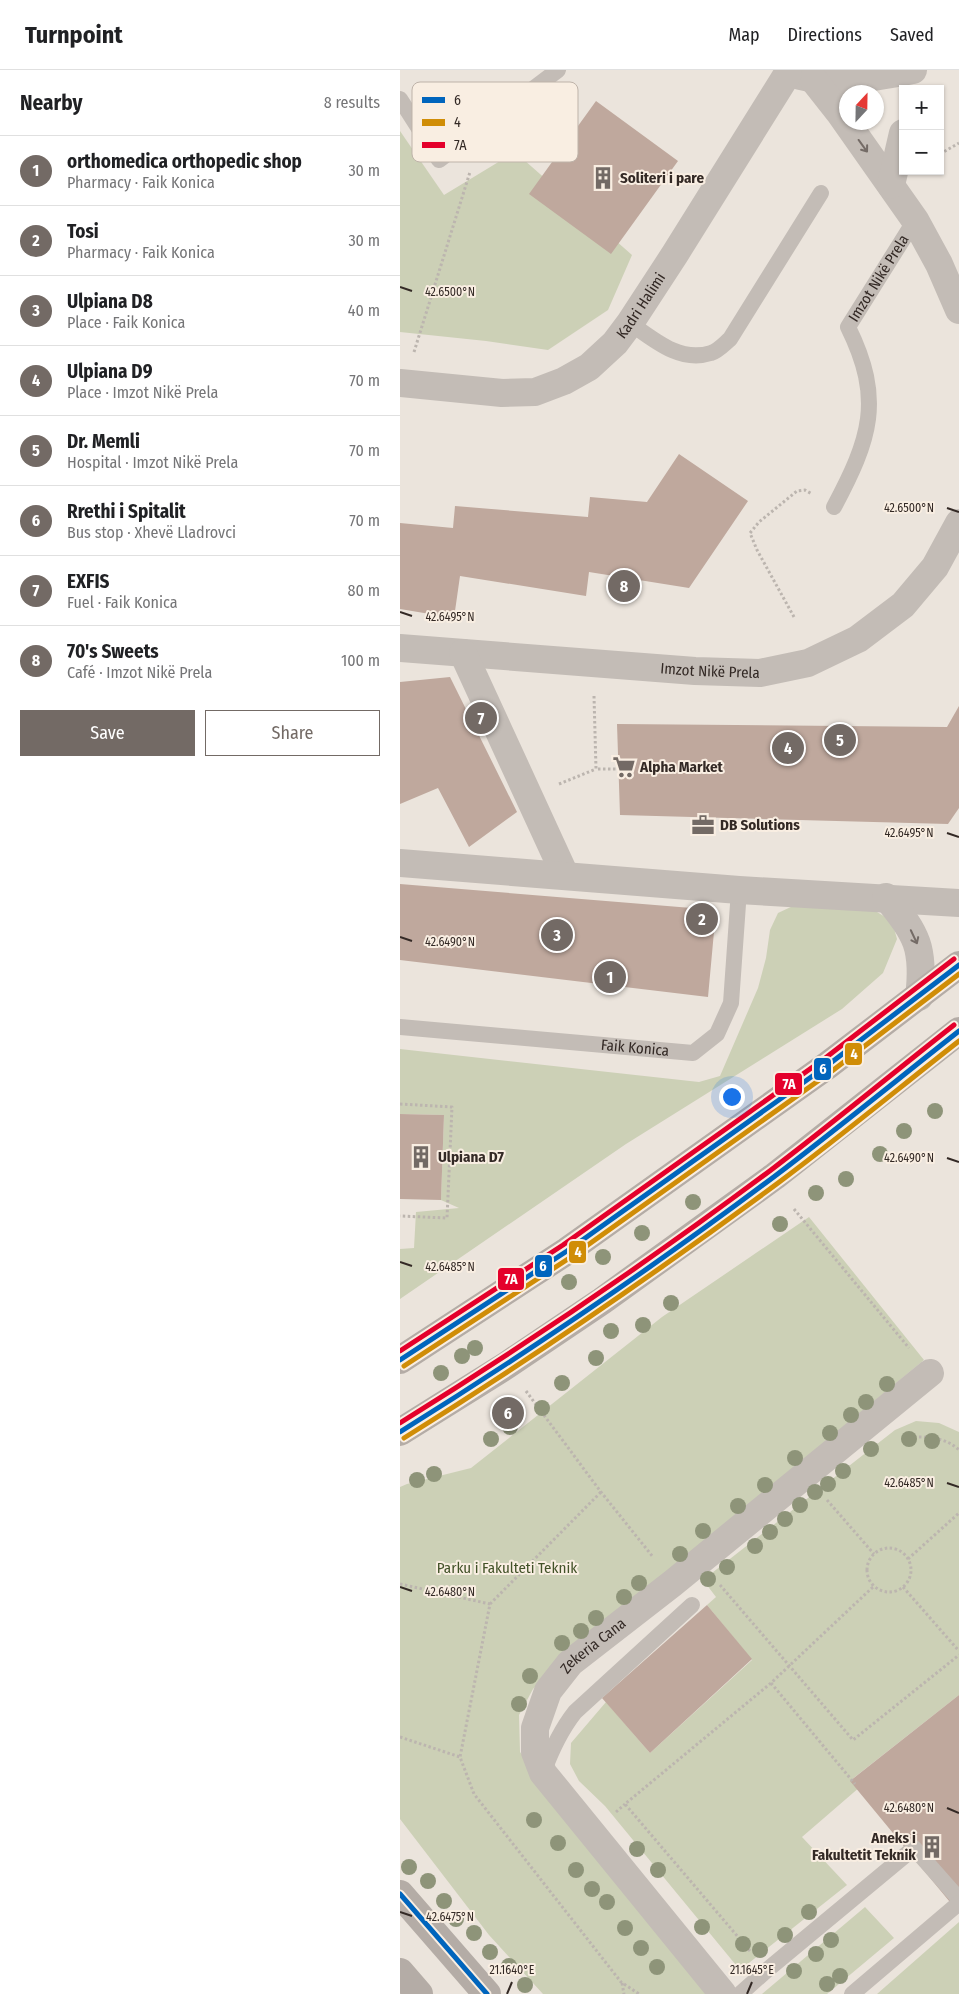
<!DOCTYPE html>
<meta charset="utf-8">
<style>
:root{--surface:#fff;--page:#f6f6f6;--text:#202124;--muted:#757577;--line:#e0e0e0;--accent:#736a65}
body{margin:0;font-family:"Fira Sans Condensed",sans-serif;background:var(--page);color:var(--text)}
.controls{position:absolute;right:15px;top:15px;display:grid;overflow:hidden;border-radius:0px;box-shadow:0 1px 4px #0004}
.controls button{width:45px;height:45px;display:grid;place-items:center;padding:0;border:0;border-bottom:1px solid var(--line);background:var(--surface);color:var(--text);font:25px sans-serif}
.compass{position:absolute;left:439px;top:15px;width:45px;height:45px;border-radius:50%;background:var(--surface);box-shadow:0 1px 4px #0004;rotate:22deg}
.you{position:absolute;left:331px;top:1026px;width:18px;height:18px;margin:-12px;border:4px solid #fff;border-radius:50%;background:#1a73e8;box-shadow:0 0 0 8px #1a73e833}
.badge{display:grid;place-items:center;width:32px;height:32px;border-radius:50%;background:var(--accent);color:#fff;font-size:16px;font-weight:700}
.pin{position:absolute;translate:-50% -50%;border:2px solid #fff;box-shadow:0 1px 5px #0006}
.list{margin:0;padding:0;list-style:none}
h2{display:flex;justify-content:space-between;align-items:center;height:65px;margin:0;padding:0 20px;font-size:21px}
h2 small{font-size:16px;font-weight:400;color:var(--muted)}
.list li{display:grid;grid-template-columns:32px 1fr auto;gap:15px;align-items:center;box-sizing:border-box;height:70px;padding:0 20px;border-top:1px solid var(--line)}
.list b{display:block;font-size:19px;white-space:nowrap}
.list p{margin:0;font-size:16px;white-space:nowrap;color:var(--muted)}
.list em{font-size:16px;font-style:normal;color:var(--muted)}
.actions{display:flex;gap:10px;padding:15px 20px}
.actions a{flex:1;padding:11px 0;border:1px solid var(--accent);border-radius:0px;text-align:center;font-size:18px;color:var(--accent)}
.actions .main{background:var(--accent);color:#fff}
.map{position:relative;flex:none;width:559px;height:1924px;overflow:hidden}
header{display:flex;align-items:center;gap:30px;box-sizing:border-box;height:70px;padding:0 25px;background:var(--surface);border-bottom:1px solid var(--line)}
header strong{font-size:24px}
nav{display:flex;gap:28px;margin-inline-start:auto;font-size:18px}
main{display:flex}
aside{flex:1;background:var(--surface)}
.map>svg:first-child{display:block}
</style>
<header>
<strong>Turnpoint</strong>
<nav><a>Map</a><a>Directions</a><a>Saved</a></nav>
</header>
<main>
<aside>
<h2>Nearby<small>8 results</small></h2>
<ul class="list">
<li><span class="badge">1</span><div><b>orthomedica orthopedic shop</b><p>Pharmacy · Faik Konica</p></div><em>30 m</em></li>
<li><span class="badge">2</span><div><b>Tosi</b><p>Pharmacy · Faik Konica</p></div><em>30 m</em></li>
<li><span class="badge">3</span><div><b>Ulpiana D8</b><p>Place · Faik Konica</p></div><em>40 m</em></li>
<li><span class="badge">4</span><div><b>Ulpiana D9</b><p>Place · Imzot Nikë Prela</p></div><em>70 m</em></li>
<li><span class="badge">5</span><div><b>Dr. Memli</b><p>Hospital · Imzot Nikë Prela</p></div><em>70 m</em></li>
<li><span class="badge">6</span><div><b>Rrethi i Spitalit</b><p>Bus stop · Xhevë Lladrovci</p></div><em>70 m</em></li>
<li><span class="badge">7</span><div><b>EXFIS</b><p>Fuel · Faik Konica</p></div><em>80 m</em></li>
<li><span class="badge">8</span><div><b>70's Sweets</b><p>Café · Imzot Nikë Prela</p></div><em>100 m</em></li>
</ul>
<div class="actions"><a class="main">Save</a><a>Share</a></div>
</aside>
<div class="map">
<svg width="559" height="1924" viewBox="0 0 559 1924">
<rect width="100%" height="100%" fill="#ebe4dc"/>
<path fill="#ccd0b6" d="M 0,61 L 44,125 L 115,82 L 232,185 L 208,240 L 148,280 L 86,271 L 0,262 Z
M 395,835 L 472,839 L 492,851 L 497,869 L 483,903 L 442,939 L 226,1074 L 0,1229 L 0,1179 L 14,1178 L 16,1142 L 59,1138 L 41,1130 L 44,1045 L 0,1044 L 0,979 L 299,1012 L 320,1006 L 358,918 L 366,888 L 370,860 L 378,843 Z
M 409,1147 L 524,1290 L 164,1588 L 133,1619 L 119,1645 L 120,1682 L 308,1924 L 143,1924 L 89,1865 L 0,1749 L 0,1417 L 7,1414 L 71,1398 L 262,1247 Z
M 516,1351 L 539,1353 L 559,1362 L 559,1625 L 451,1710 L 475,1704 L 402,1767 L 447,1815 L 340,1900 L 205,1736 L 179,1711 L 170,1694 L 171,1673 L 206,1632 L 250,1683 L 352,1590 L 307,1535 L 316,1527 L 303,1510 L 495,1360 Z
M 465,1837 L 494,1868 L 427,1924 L 362,1924 Z
M 559,1852 L 559,1924 L 477,1924 Z"/>
<path fill="#bfa89d" d="M 196,31 L 278,91 L 211,184 L 129,124 Z
M 279,384 L 348,431 L 289,518 L 189,502 L 186,526 L 60,506 L 54,548 L 0,539 L 0,453 L 53,458 L 55,436 L 188,447 L 190,427 L 247,432 Z
M 50,607 L 117,742 L 69,777 L 38,718 L 0,734 L 0,612 Z
M 559,636 L 559,738 L 548,754 L 220,745 L 217,654 L 547,657 Z
M 0,814 L 316,840 L 308,927 L 0,890 Z
M 0,1044 L 44,1045 L 41,1130 L 0,1129 Z
M 307,1535 L 352,1589 L 250,1683 L 202,1628 Z
M 559,1625 L 559,1843 L 450,1711 Z"/>
<g fill="none" stroke-linecap="round" stroke-linejoin="round">
<path stroke="#bcb5af" stroke-width="3" stroke-dasharray="2.5 2.5" stroke-linecap="butt" d="M 540,84 L 559,73
M 14,282 L 70,102
M 394,547 L 357,480 L 350,463 L 359,452 L 397,421 L 405,420 L 412,424
M 194,626 L 196,699 L 218,699
M 159,714 L 196,699
M 0,1034 L 52,1037 L 47,1148 L 0,1146
M 394,1139 L 509,1278
M 126,1321 L 201,1422 L 253,1487
M 504,1368 C 522,1366 545,1366 559,1380
M 427,1430 L 474,1484
M467 1500a22 22 0 1 1 44 0a22 22 0 1 1-44 0Z
M 508,1489 L 559,1443
M 0,1514 L 90,1534 L 60,1687 L 74,1724 L 221,1912 L 239,1924
M 320,1515 L 453,1670 L 559,1585
M 503,1517 L 559,1581
M 90,1534 L 201,1422
M 371,1613 L 455,1714
M 0,1667 L 60,1687
M 216,1742 L 225,1734
M 350,1881 L 225,1734 L 371,1613 L 474,1516
M 222,1913 L 224,1924"/>
<g stroke="#c3bcb6" stroke-width="16">
<path d="M 0,29 L 39,90 L 158,0"/>
<path d="M 230,253 C 254,270 280,293 311,283 C 318,281 324,274 330,269 L 421,123"/>
<path id="s1" d="M 434,437 C 470,369 484,330 448,257 L 515,150"/>
<path id="s2" d="M 0,957 L 293,983 L 317,964 L 331,933 L 339,820"/>
<path d="M 143,1703 C 151,1681 160,1661 175,1642 L 292,1535"/>
<path d="M 340,1924 L 367,1900 L 514,1778 L 559,1829"/>
<path d="M 452,1924 L 559,1833"/>
</g>
<g stroke="#c3bcb6" stroke-width="28">
<path d="M 400,6 C 437,15 476,7 513,0"/>
<path d="M 413,9 L 439,42 L 515,150 L 539,194 L 559,240"/>
<path d="M 491,115 L 503,63"/>
<path id="s3" d="M 0,313 L 102,323 L 135,322 L 164,311 L 189,297 L 215,273 L 230,253 L 275,184 L 388,3"/>
<path id="s4" d="M 0,578 L 295,601 L 360,603 L 408,593 L 458,569 L 503,535 L 535,497 L 559,453"/>
<path d="M 63,583 L 165,805"/>
<path d="M 0,793 L 339,820 L 559,833"/>
<path d="M 486,827 C 517,863 525,879 519,927"/>
<path id="s5" d="M 323,1924 L 143,1703 L 135,1682 L 135,1658 L 148,1621 L 170,1593 L 273,1513 L 530,1303"/>
</g>
<path stroke="#b4aca6" stroke-width="28" d="M 0,1290 L 167,1181 L 428,995 L 559,895
M 0,1362 L 107,1295 L 202,1231 L 375,1106 L 559,961
M 0,1824 L 87,1924
M 0,1902 L 19,1924"/>
<defs>
<path id="bus-1" d="M 0,1290 L 167,1181 L 428,995 L 559,895
M 0,1362 C 128,1282 254,1197 375,1106 C 437,1059 498,1009 559,961
M 0,1824 L 87,1924"/>
<path id="bus-2" d="M 4,1296 L 171,1187 L 432,1001 L 559,904
M 4,1368 C 133,1288 256,1203 378,1113 C 440,1067 499,1018 559,971"/>
<path id="bus-3" d="M 0,1281 L 163,1175 L 424,989 L 554,889
M 0,1353 C 127,1274 251,1190 371,1100 C 433,1053 493,1003 554,955"/>
</defs>
<use href="#bus-1" stroke="#f9eee2" stroke-width="9"/>
<use href="#bus-2" stroke="#f9eee2" stroke-width="9"/>
<use href="#bus-3" stroke="#f9eee2" stroke-width="9"/>
<use href="#bus-1" stroke="#0065bd" stroke-width="5"/>
<use href="#bus-2" stroke="#d08d07" stroke-width="5"/>
<use href="#bus-3" stroke="#e4002b" stroke-width="5"/>
</g>
<g fill="#8e9479">
<circle cx="535" cy="1041" r="8"/>
<circle cx="504" cy="1061" r="8"/>
<circle cx="480" cy="1084" r="8"/>
<circle cx="446" cy="1109" r="8"/>
<circle cx="416" cy="1123" r="8"/>
<circle cx="293" cy="1132" r="8"/>
<circle cx="380" cy="1154" r="8"/>
<circle cx="242" cy="1163" r="8"/>
<circle cx="203" cy="1187" r="8"/>
<circle cx="169" cy="1212" r="8"/>
<circle cx="271" cy="1233" r="8"/>
<circle cx="243" cy="1255" r="8"/>
<circle cx="211" cy="1261" r="8"/>
<circle cx="75" cy="1278" r="8"/>
<circle cx="62" cy="1286" r="8"/>
<circle cx="196" cy="1288" r="8"/>
<circle cx="41" cy="1303" r="8"/>
<circle cx="162" cy="1313" r="8"/>
<circle cx="487" cy="1314" r="8"/>
<circle cx="466" cy="1332" r="8"/>
<circle cx="142" cy="1338" r="8"/>
<circle cx="451" cy="1345" r="8"/>
<circle cx="110" cy="1357" r="8"/>
<circle cx="430" cy="1363" r="8"/>
<circle cx="91" cy="1369" r="8"/>
<circle cx="509" cy="1369" r="8"/>
<circle cx="532" cy="1371" r="8"/>
<circle cx="471" cy="1379" r="8"/>
<circle cx="395" cy="1388" r="8"/>
<circle cx="443" cy="1401" r="8"/>
<circle cx="34" cy="1404" r="8"/>
<circle cx="17" cy="1410" r="8"/>
<circle cx="428" cy="1414" r="8"/>
<circle cx="365" cy="1415" r="8"/>
<circle cx="415" cy="1422" r="8"/>
<circle cx="400" cy="1435" r="8"/>
<circle cx="338" cy="1436" r="8"/>
<circle cx="385" cy="1449" r="8"/>
<circle cx="303" cy="1461" r="8"/>
<circle cx="370" cy="1462" r="8"/>
<circle cx="355" cy="1476" r="8"/>
<circle cx="280" cy="1484" r="8"/>
<circle cx="327" cy="1497" r="8"/>
<circle cx="308" cy="1509" r="8"/>
<circle cx="239" cy="1513" r="8"/>
<circle cx="224" cy="1527" r="8"/>
<circle cx="196" cy="1548" r="8"/>
<circle cx="181" cy="1561" r="8"/>
<circle cx="162" cy="1573" r="8"/>
<circle cx="130" cy="1606" r="8"/>
<circle cx="119" cy="1634" r="8"/>
<circle cx="134" cy="1750" r="8"/>
<circle cx="158" cy="1773" r="8"/>
<circle cx="237" cy="1779" r="8"/>
<circle cx="9" cy="1797" r="8"/>
<circle cx="176" cy="1800" r="8"/>
<circle cx="258" cy="1800" r="8"/>
<circle cx="28" cy="1811" r="8"/>
<circle cx="192" cy="1819" r="8"/>
<circle cx="44" cy="1831" r="8"/>
<circle cx="207" cy="1832" r="8"/>
<circle cx="409" cy="1842" r="8"/>
<circle cx="56" cy="1849" r="8"/>
<circle cx="302" cy="1857" r="8"/>
<circle cx="225" cy="1858" r="8"/>
<circle cx="74" cy="1863" r="8"/>
<circle cx="385" cy="1865" r="8"/>
<circle cx="431" cy="1870" r="8"/>
<circle cx="343" cy="1874" r="8"/>
<circle cx="241" cy="1878" r="8"/>
<circle cx="360" cy="1880" r="8"/>
<circle cx="90" cy="1882" r="8"/>
<circle cx="416" cy="1884" r="8"/>
<circle cx="109" cy="1896" r="8"/>
<circle cx="257" cy="1897" r="8"/>
<circle cx="394" cy="1901" r="8"/>
<circle cx="440" cy="1906" r="8"/>
<circle cx="427" cy="1914" r="8"/>
<circle cx="125" cy="1915" r="8"/>
</g>
<defs><path id="oneway-shaft" d="M-6 0H5M1.5-3L5.5 0L1.5 3" fill="none" stroke-width="1.6" stroke-linecap="round" stroke-linejoin="round" transform="scale(1.25)"/></defs>
<g stroke="#746b66">
<use href="#oneway-shaft" transform="translate(463 76) rotate(54)"/>
<use href="#oneway-shaft" transform="translate(514 867) rotate(65)"/>
</g>
<path fill="none" stroke="#332925" stroke-width="2" d="M 0,217 L 12,221M 547,438 L 559,442M 0,542 L 12,546M 547,763 L 559,767M 0,867 L 12,871M 547,1088 L 559,1092M 0,1192 L 12,1196M 547,1413 L 559,1417M 0,1517 L 12,1521M 547,1738 L 559,1743M 0,1842 L 12,1846M 107,1924 L 112,1912M 347,1924 L 352,1912"/>
<defs>
<symbol id="building-bare" viewBox="-9 -9 18 18"><path d="M-4-6H4V6H1V3H-1V6H-4ZM-2.5-4.3h1.7v1.8h-1.7ZM.8-4.3h1.7v1.8H.8ZM-2.5-1h1.7V.8h-1.7ZM.8-1h1.7V.8H.8Z" fill="#736a65" stroke="#f9eee2" stroke-width="2.5" paint-order="stroke"/></symbol>
<symbol id="supermarket-bare" viewBox="-9 -9 18 18"><path d="M-6-5.5h2.5l.6 2H6L4.5 2H-2.5L-4.4-4H-6ZM-1.5 3.2a1.3 1.3 0 1 0 .1 0ZM3 3.2a1.3 1.3 0 1 0 .1 0Z" fill="#736a65" stroke="#f9eee2" stroke-width="2.5" paint-order="stroke"/></symbol>
<symbol id="office-bare" viewBox="-9 -9 18 18"><path d="M-6-3h4V-5.5h4V-3h4V5H-6ZM-1-4.5V-3h2v-1.5ZM-6 0V1H6V0Z" fill="#736a65" stroke="#f9eee2" stroke-width="2.5" paint-order="stroke"/></symbol>
</defs>
<g fill-rule="evenodd">
<use href="#building-bare" x="187" y="92" width="32" height="32"/>
<use href="#supermarket-bare" x="208" y="681" width="32" height="32"/>
<use href="#office-bare" x="287" y="739" width="32" height="32"/>
<use href="#building-bare" x="5" y="1071" width="32" height="32"/>
<use href="#building-bare" x="516" y="1761" width="32" height="32"/>
</g>
<g text-anchor="middle" stroke-width="4" stroke-linejoin="round" paint-order="stroke">
<g font-size="15" font-weight="bold" fill="#332925" stroke="#f9eee2" text-anchor="start">
<text x="220" y="113">Soliteri i pare</text>
<text x="240" y="702">Alpha Market</text>
<text x="320" y="760">DB Solutions</text>
<text x="38" y="1092">Ulpiana D7</text>
<text x="516" y="1773" text-anchor="end">Aneks i<tspan x="516" dy="17">Fakultetit Teknik</tspan></text>
</g>
<g font-size="15" fill="#332925" stroke="#f9eee2">
<text dy="5" stroke="none"><textPath href="#s1" startOffset="248">Imzot Nikë Prela</textPath></text>
<text dy="5" stroke="none"><textPath href="#s3" startOffset="276">Kadri Halimi</textPath></text>
<text dy="5" stroke="none"><textPath href="#s4" startOffset="311">Imzot Nikë Prela</textPath></text>
<text dy="5" stroke="none"><textPath href="#s2" startOffset="236">Faik Konica</textPath></text>
<text dy="5" stroke="none"><textPath href="#s5" startOffset="435">Zekeria Cana</textPath></text>
</g>
<g font-size="15" fill="#425228" stroke="#f9eee2">
<text x="107" y="1503">Parku i Fakulteti Teknik</text>
</g>
</g>
<rect x="12" y="12" width="166" height="80" rx="8" fill="#f9eee2" stroke="#beb3a9" stroke-width="1"/>
<rect x="22" y="27" width="23" height="6" fill="#0065bd"/>
<rect x="22" y="49" width="23" height="7" fill="#d08d07"/>
<rect x="22" y="72" width="23" height="6" fill="#e4002b"/>
<g font-size="14" fill="#332925">
<text x="54" y="35">6</text>
<text x="54" y="57">4</text>
<text x="54" y="80">7A</text>
</g>
<g font-size="12" text-anchor="middle" fill="#332925" stroke="#f9eee2" stroke-width="4" stroke-linejoin="round" paint-order="stroke">
<text x="50" y="226">42.6500°N</text>
<text x="509" y="442">42.6500°N</text>
<text x="50" y="551">42.6495°N</text>
<text x="509" y="767">42.6495°N</text>
<text x="50" y="876">42.6490°N</text>
<text x="509" y="1092">42.6490°N</text>
<text x="50" y="1201">42.6485°N</text>
<text x="509" y="1417">42.6485°N</text>
<text x="50" y="1526">42.6480°N</text>
<text x="509" y="1742">42.6480°N</text>
<text x="50" y="1851">42.6475°N</text>
<text x="112" y="1904">21.1640°E</text>
<text x="352" y="1904">21.1645°E</text>
</g>
<g stroke="#f9eee2" stroke-width="2">
<rect x="444" y="972" width="19" height="24" rx="5" fill="#d08d07"/>
<rect x="413" y="987" width="19" height="24" rx="5" fill="#0065bd"/>
<rect x="374" y="1002" width="29" height="24" rx="5" fill="#e4002b"/>
<rect x="168" y="1170" width="19" height="24" rx="5" fill="#d08d07"/>
<rect x="134" y="1184" width="19" height="24" rx="5" fill="#0065bd"/>
<rect x="97" y="1197" width="28" height="24" rx="5" fill="#e4002b"/>
</g>
<g font-size="14" text-anchor="middle" font-weight="bold" fill="#fff">
<text x="454" y="989">4</text>
<text x="423" y="1004">6</text>
<text x="389" y="1019">7A</text>
<text x="178" y="1187">4</text>
<text x="143" y="1201">6</text>
<text x="111" y="1214">7A</text>
</g>
</svg>
<div class="controls">
<button>+</button>
<button>−</button>
</div>
<svg class="compass" viewBox="-18 -18 36 36"><path d="M0-13l5 13h-10z" fill="#e53935"/><path d="M0 13l5-13h-10z" fill="#757577"/></svg>
<div class="you"></div>
<div class="pin badge" style="left:210px;top:907px">1</div>
<div class="pin badge" style="left:302px;top:849px">2</div>
<div class="pin badge" style="left:157px;top:865px">3</div>
<div class="pin badge" style="left:388px;top:678px">4</div>
<div class="pin badge" style="left:440px;top:670px">5</div>
<div class="pin badge" style="left:108px;top:1343px">6</div>
<div class="pin badge" style="left:81px;top:648px">7</div>
<div class="pin badge" style="left:224px;top:516px">8</div>
</div>
</main>
